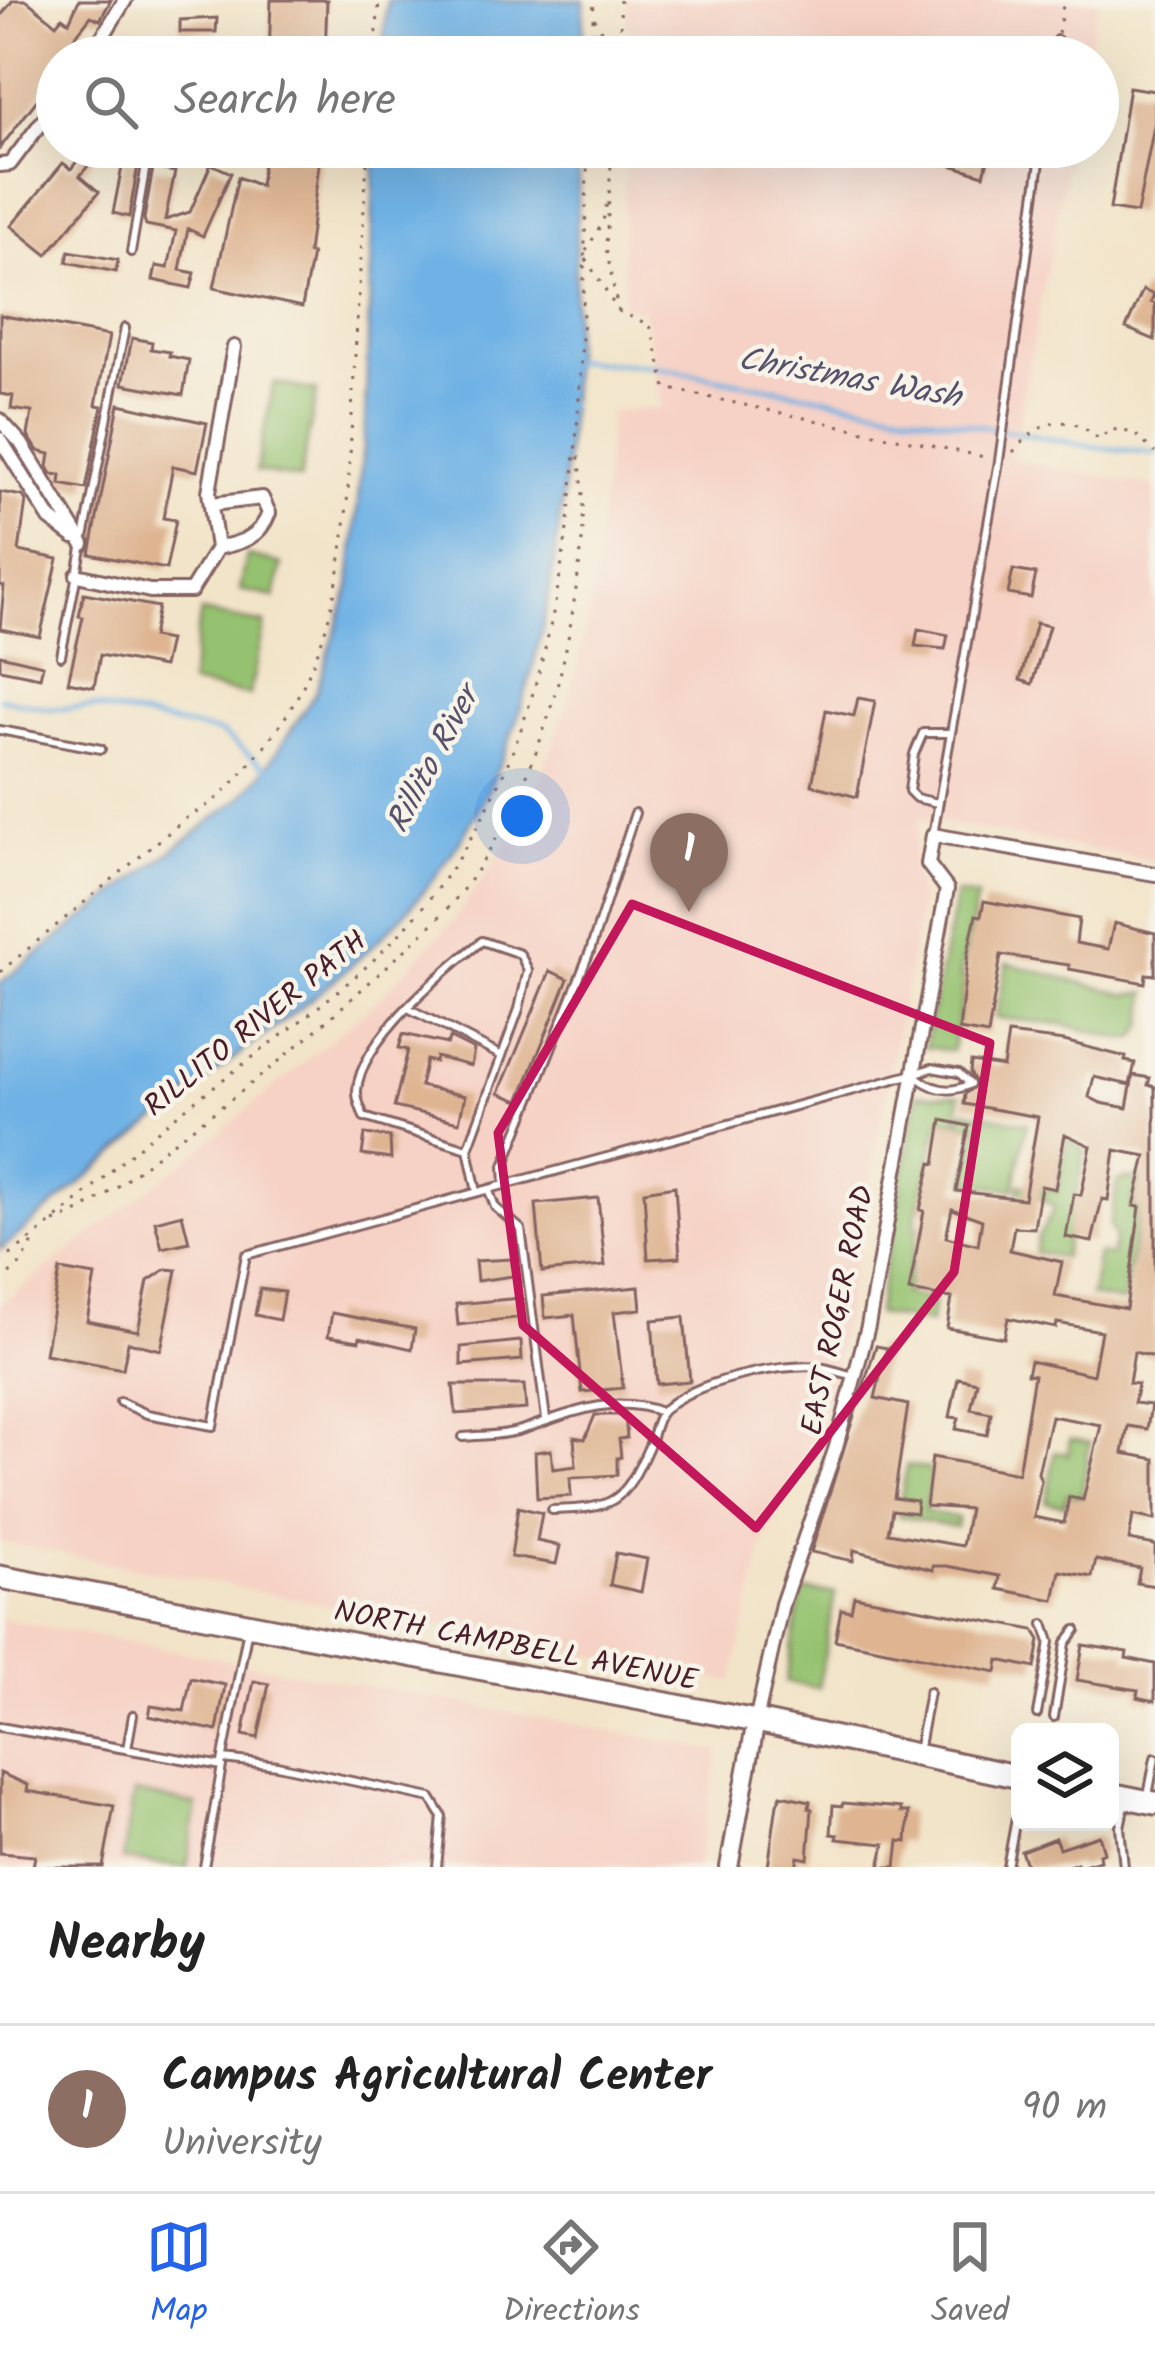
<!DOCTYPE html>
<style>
:root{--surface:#fff;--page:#f2f2f2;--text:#222;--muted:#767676;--line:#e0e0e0;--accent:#2563eb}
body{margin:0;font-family:Kalam,sans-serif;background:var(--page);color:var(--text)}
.controls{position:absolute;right:36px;bottom:36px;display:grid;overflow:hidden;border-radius:18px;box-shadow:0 12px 48px #0002}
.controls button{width:108px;height:108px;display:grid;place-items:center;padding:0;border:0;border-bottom:3px solid var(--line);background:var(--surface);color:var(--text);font:60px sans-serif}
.you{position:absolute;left:522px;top:816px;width:42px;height:42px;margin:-30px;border:9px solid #fff;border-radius:50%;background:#1a73e8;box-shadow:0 0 0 18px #1a73e833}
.badge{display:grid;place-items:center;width:78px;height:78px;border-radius:50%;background:var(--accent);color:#fff;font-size:39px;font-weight:700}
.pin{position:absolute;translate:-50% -99px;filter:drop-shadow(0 3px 6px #0008)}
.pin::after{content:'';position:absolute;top:63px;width:42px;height:36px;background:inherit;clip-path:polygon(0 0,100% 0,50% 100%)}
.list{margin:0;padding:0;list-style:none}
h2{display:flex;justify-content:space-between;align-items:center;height:156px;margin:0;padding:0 48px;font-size:51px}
h2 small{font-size:39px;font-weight:400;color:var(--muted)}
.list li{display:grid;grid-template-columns:78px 1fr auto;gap:36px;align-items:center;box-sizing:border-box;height:168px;padding:0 48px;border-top:3px solid var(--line)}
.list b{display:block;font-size:45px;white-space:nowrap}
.list p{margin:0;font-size:39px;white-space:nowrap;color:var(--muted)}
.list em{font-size:39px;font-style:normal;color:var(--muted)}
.icon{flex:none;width:66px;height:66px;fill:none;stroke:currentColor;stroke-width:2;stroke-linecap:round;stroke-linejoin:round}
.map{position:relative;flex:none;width:1155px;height:1867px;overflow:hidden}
.search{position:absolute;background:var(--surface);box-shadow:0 12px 48px #0002;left:36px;right:36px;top:36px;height:132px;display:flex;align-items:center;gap:30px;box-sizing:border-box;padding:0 42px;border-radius:66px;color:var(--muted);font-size:45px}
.sheet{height:324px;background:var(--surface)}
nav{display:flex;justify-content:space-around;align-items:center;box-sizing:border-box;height:168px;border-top:3px solid var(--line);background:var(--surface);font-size:33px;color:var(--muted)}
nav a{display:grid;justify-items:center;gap:6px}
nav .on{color:var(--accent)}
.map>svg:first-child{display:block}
</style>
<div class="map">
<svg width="1155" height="1867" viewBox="0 0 1155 1867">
<rect width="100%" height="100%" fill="#f7f3e8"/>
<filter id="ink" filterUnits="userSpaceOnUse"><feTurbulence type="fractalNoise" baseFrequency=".00833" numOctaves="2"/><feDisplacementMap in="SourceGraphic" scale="24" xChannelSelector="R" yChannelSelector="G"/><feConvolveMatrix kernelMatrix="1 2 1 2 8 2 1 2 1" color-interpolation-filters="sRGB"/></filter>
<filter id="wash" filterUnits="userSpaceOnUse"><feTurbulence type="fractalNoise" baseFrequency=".004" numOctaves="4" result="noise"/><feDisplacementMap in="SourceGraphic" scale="48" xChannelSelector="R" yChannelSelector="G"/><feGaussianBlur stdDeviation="2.7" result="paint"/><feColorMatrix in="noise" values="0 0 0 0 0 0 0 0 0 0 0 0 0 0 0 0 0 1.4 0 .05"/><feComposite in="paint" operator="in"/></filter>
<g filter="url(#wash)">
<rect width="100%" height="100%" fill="#f2e4c9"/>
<path fill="#f6d1c5" d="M 628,0 L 1098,0 L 1087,57 L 627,57 Z
M 625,147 L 1070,147 L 1011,459 L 1155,487 L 1155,861 L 919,819 L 913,866 L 921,903 L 830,1391 L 764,1544 L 732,1682 L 0,1542 L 0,1305 L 186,1161 L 377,1001 L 453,921 L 496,860 L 544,770 L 568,703 L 584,641 L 593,589 L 611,411 L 662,408 L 643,309 L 622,307 Z
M 0,1618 L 719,1751 L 697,1867 L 0,1867 Z"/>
<path fill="#95c26f" stroke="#70704d" stroke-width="3" d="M 274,383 L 317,391 L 300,479 L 256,471 Z
M 247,556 L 282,564 L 275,597 L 240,590 Z
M 201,612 L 265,624 L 249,695 L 189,684 Z
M 956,894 L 977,897 L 960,977 L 965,979 L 952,1051 L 925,1047 Z
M 1007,963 L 1128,995 L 1147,992 L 1145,1024 L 1135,1038 L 1123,1039 L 1061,1024 L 996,1018 Z
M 918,1094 L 960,1095 L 957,1121 L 940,1119 L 915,1220 L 918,1227 L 905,1294 L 934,1301 L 930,1323 L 876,1314 Z
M 963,1110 L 1027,1123 L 1014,1190 L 966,1181 L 977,1126 L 960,1122 Z
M 1066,1139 L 1085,1150 L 1063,1257 L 1035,1252 L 1038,1237 L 1055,1208 L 1036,1195 L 1018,1192 L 1020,1184 L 1057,1192 Z
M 1139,1178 L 1132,1207 L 1139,1209 L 1123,1302 L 1091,1296 L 1098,1254 L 1111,1256 L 1115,1237 L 1110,1226 L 1118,1180 Z
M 1070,1439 L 1090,1443 L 1081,1497 L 1067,1494 L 1065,1505 L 1046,1502 L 1055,1452 L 1068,1454 Z
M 907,1465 L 931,1470 L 924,1511 L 958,1518 L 956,1527 L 898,1516 Z
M 802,1591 L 835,1593 L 818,1688 L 786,1682 Z
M 134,1793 L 197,1805 L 187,1867 L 123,1860 Z"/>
<path fill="#70b2e5" stroke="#5d6888" stroke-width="3" d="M 387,0 L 584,0 L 583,57 L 382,57 Z
M 375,147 L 580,147 C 567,395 587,707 412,905 C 354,971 280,1023 211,1076 C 140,1133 70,1192 0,1250 L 0,983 L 243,796 L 266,768 L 316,692 L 350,587 L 365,425 Z"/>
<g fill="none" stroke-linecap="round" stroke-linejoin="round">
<path stroke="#70b2e5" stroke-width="4.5" d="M 563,360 L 646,365 L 1101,448 L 1155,453
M 0,698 L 51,709 L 93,707 L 221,733 L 267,768"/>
</g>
<g id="blocks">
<path fill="#deb491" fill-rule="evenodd" d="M 13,0 L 26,0 L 56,24 L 62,17 L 69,22 L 79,0 L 111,0 L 100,20 L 91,16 L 73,39 L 80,45 L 71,57 L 57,57 L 57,74 L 0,148 L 0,17 Z
M 271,0 L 327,0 L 325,57 L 269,57 Z
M 217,18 L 216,32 L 180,32 L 180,20 Z
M 1129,87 L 1155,91 L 1155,121 L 1137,213 L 1110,209 Z
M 88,147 L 103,147 L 80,176 L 99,192 L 47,255 L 11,226 L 63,163 L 71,169 Z
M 265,147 L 321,147 L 308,253 L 312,254 L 302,307 L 214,288 L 238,177 L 260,186 Z
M 945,147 L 963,147 L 961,153 L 988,160 L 984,175 L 941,162 Z
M 124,157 L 137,160 L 138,165 L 129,217 L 113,213 Z
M 211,164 L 231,173 L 203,236 L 188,229 L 180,270 L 195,273 L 191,288 L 153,280 L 156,266 L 168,268 L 176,231 L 146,225 L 144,219 L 153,168 L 175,172 L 165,220 L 190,212 Z
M 69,251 L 118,260 L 116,272 L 67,262 Z
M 1143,290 L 1154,295 L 1151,302 L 1155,304 L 1155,340 L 1126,328 Z
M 0,315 L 109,336 L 96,405 L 102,406 L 86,489 L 60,484 L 61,475 L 52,474 L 48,467 L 50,454 L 38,451 L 28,435 L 32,412 L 11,409 L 13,396 L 0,394 Z
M 132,338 L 152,342 L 151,349 L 170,352 L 169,356 L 189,360 L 183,395 L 123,384 Z
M 119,404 L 207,423 L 197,471 L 173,466 L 163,518 L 176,520 L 166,569 L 90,554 Z
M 0,492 L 23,496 L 26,501 L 19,551 L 58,559 L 40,637 L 0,629 L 4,586 L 0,585 Z
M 1013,570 L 1036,574 L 1031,598 L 1008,594 Z
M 84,593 L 158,607 L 152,637 L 169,640 L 163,667 L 100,655 L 94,687 L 68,682 L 83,617 L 79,616 Z
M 1036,623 L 1049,626 L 1032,684 L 1020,680 Z
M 918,629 L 948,635 L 945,649 L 915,646 Z
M 0,655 L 43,665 L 40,677 L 0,669 Z
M 858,698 L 875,701 L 857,797 L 812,785 L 826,710 L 854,716 Z
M 984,901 L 1079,919 L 1076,943 L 1108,949 L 1114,923 L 1155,933 L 1155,975 L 1146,974 L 1145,983 L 1069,969 L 1069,965 L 1001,955 L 988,1035 L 959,1030 L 968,952 L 976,915 L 981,916 Z
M 550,971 L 568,979 L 519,1101 L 499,1093 Z
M 403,1034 L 447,1044 L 450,1038 L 474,1050 L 471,1066 L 436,1057 L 435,1062 L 426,1060 L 420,1086 L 465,1096 L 459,1122 L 394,1107 L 408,1050 L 399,1048 Z
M 1008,1034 L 1064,1041 L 1126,1057 L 1125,1061 L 1135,1063 L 1130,1085 L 1094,1077 L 1089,1097 L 1101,1103 L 1127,1108 L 1133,1075 L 1150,1078 L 1148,1085 L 1155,1087 L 1155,1357 L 1134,1352 L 1129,1383 L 1138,1384 L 1134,1403 L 1151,1405 L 1147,1429 L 1128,1426 L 1123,1453 L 1155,1459 L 1155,1520 L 1133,1515 L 1129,1540 L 1155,1545 L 1155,1586 L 1137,1583 L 1140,1568 L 1096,1560 L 1092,1577 L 1060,1571 L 1054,1600 L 998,1589 L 1000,1576 L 947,1566 L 933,1566 L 933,1570 L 854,1550 L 853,1561 L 811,1552 L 876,1346 L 887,1348 L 875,1398 L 908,1405 L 894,1498 L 917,1501 L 916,1513 L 892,1510 L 888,1533 L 962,1546 L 969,1509 L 926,1506 L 932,1457 L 1018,1473 L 1034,1375 L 1027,1374 L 1030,1361 L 1093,1375 L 1101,1331 L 1057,1323 L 1056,1328 L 1008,1318 L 1004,1338 L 947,1328 L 952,1298 L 909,1291 L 924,1211 L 920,1210 L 931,1163 L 935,1164 L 942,1120 L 969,1126 L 956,1191 L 1024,1199 L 1038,1117 L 964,1104 L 965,1094 L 977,1084 L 970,1073 L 971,1062 L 1003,1067 ZM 1065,1134 L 1091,1146 L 1081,1195 L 1074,1194 L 1066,1237 L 1092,1242 L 1102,1199 L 1108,1200 L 1115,1150 L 1146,1156 L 1134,1206 L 1140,1207 L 1126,1309 L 1055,1296 L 1062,1262 L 1010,1250 L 1014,1227 L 1034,1228 L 1041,1186 L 1055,1189 ZM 952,1209 L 982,1220 L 978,1245 L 946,1237 ZM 1051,1416 L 1101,1425 L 1083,1500 L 1069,1497 L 1064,1523 L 1034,1517 L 1041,1481 L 1038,1473 Z
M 365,1134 L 390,1137 L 391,1159 L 362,1155 Z
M 675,1186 L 680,1257 L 648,1259 L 644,1191 Z
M 598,1198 L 605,1266 L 542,1272 L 536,1204 Z
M 182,1214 L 189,1242 L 162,1248 L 155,1221 Z
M 512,1259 L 513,1276 L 477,1281 L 475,1261 Z
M 166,1269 L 177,1270 L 161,1350 L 128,1342 L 123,1369 L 45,1354 L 60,1270 L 95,1276 L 87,1321 L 138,1331 L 148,1281 Z
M 639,1287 L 641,1309 L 614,1312 L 623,1388 L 582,1392 L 574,1315 L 545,1318 L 543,1296 Z
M 260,1289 L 284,1292 L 279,1320 L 255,1315 Z
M 521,1298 L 523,1317 L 458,1325 L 456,1304 Z
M 332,1313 L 415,1329 L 412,1349 L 360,1337 L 359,1341 L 328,1336 Z
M 684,1317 L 690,1381 L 657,1384 L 652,1320 Z
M 521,1341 L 522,1360 L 461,1365 L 461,1347 Z
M 958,1378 L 977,1382 L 971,1409 L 991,1413 L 987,1435 L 956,1429 L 959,1418 L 950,1417 Z
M 453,1385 L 524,1385 L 526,1409 L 456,1414 Z
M 595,1415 L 625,1415 L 627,1438 L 619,1439 L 621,1457 L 617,1458 L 617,1475 L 570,1478 L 571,1496 L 537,1498 L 535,1452 L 551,1450 L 553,1469 L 576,1466 L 574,1437 L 585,1439 Z
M 518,1507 L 542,1513 L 537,1541 L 560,1546 L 556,1564 L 511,1557 Z
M 616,1553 L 647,1559 L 641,1592 L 610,1585 Z
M 854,1596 L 1034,1630 L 1040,1640 L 1035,1668 L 999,1660 L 997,1672 L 835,1640 L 841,1609 L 851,1611 Z
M 1083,1645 L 1127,1652 L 1126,1658 L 1155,1664 L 1155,1701 L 1137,1697 L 1138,1690 L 1077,1680 Z
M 191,1678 L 225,1685 L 217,1731 L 149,1716 L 151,1706 L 184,1711 Z
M 254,1681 L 269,1684 L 258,1738 L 243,1735 Z
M 0,1773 L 28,1785 L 27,1791 L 114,1806 L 103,1867 L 33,1867 L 35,1856 L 0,1853 Z
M 781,1795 L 810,1801 L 809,1808 L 812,1809 L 808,1859 L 798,1857 L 796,1867 L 768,1867 L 777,1804 Z
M 843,1803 L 901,1808 L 901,1812 L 909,1812 L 907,1842 L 899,1841 L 896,1867 L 880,1867 L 885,1844 L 837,1839 L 838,1835 L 831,1834 L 833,1805 L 842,1806 Z
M 1099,1835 L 1104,1852 L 1099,1854 L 1100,1860 L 1078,1867 L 1077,1863 L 1066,1867 L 1027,1867 L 1021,1851 L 1055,1838 L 1059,1848 Z"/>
</g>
</g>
<g filter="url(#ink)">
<use href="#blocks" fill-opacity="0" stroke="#856462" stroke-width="3"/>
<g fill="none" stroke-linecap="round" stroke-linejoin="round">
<defs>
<path id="service" d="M 1055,57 L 1057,40
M 131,252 L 147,159 L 146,147
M 61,656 L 125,328
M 0,730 L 101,749
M 938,803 L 916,798 L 909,791 L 914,754 L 923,733 L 951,733
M 933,835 L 999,461 L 1042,147
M 408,1008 L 502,1056
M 932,1068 L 959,1073 L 970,1084 C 949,1095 931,1089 913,1074 Z
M 468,1149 L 364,1117 C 361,1108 356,1099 357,1090 C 361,1040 444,971 482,941 L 520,954 L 528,970 L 519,1009 L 468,1149 L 477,1192
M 505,1185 L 504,1166 L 590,951 L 635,813
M 489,1191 L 495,1207 L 521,1229 L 546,1419
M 120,1402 L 147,1414 L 213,1426 L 246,1255 L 913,1074
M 463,1437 C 481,1435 503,1436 521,1430 C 568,1414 612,1393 661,1412
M 552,1510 C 613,1508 623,1505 649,1446 C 653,1437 655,1420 662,1412 C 686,1383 783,1362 819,1367 C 830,1369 843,1373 854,1376
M 1037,1714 L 1050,1642 L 1044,1624
M 1054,1717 L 1066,1643 L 1076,1630
M 0,1727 L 222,1766 L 204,1867
M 127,1749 L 133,1715
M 918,1752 L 929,1692
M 223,1759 L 277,1765 L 431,1798 L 442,1816 L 437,1867
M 222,1762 L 248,1628
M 1148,1796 L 1155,1758
M 1007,1867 L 1020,1797
M 1124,1867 L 1120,1827 L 1126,1799"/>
<path id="minor" d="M 90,57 L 125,0
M 0,165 L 10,164 L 57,102
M 0,420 L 21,443 L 83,544
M 0,439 L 50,519 L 74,537
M 212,504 L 262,498 L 269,513 C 260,538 241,543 217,548
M 217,548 L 209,492 L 234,347
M 77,575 L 150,591 L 191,591 L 217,548
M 756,1721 L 782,1604 L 836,1447 L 868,1326 L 947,889 L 928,864 L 933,835 L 1155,874"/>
<path id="tertiary" d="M 729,1867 L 756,1721"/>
<path id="primary" d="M 0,1577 L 756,1721 L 1020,1777
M 1110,1794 L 1155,1803"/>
</defs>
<use href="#service" stroke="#856462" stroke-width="12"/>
<use href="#minor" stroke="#856462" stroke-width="18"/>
<use href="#tertiary" stroke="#856462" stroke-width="22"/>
<use href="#primary" stroke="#856462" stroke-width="27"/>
<path stroke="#856462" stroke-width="3" stroke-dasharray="3 9" stroke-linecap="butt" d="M 620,0 L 621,57
M 594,18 L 618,57
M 1058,33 L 1064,0
M 375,57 L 379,0
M 591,57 L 594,0
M 586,251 L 603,221 L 607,202
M 586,259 L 618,311 L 606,247 L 612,147
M 618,311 L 650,325 L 666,388 L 989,458
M 1013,452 C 1039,422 1066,409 1099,440 L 1111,429 L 1134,433 L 1155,453
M 0,972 L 190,815 C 219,802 237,779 257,755 C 352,644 346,513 354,375 C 358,299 363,223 368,147
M 54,1222 C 106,1204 144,1162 188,1131 C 266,1076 335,1014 405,950 C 429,928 454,904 472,877 C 523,804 559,702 572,615 C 581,556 589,512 578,453
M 0,1262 C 65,1218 120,1159 182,1111 C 243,1063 310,1017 368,965 C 594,759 577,426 588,147
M 0,1282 L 21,1264 L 35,1239"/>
<use href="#service" stroke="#fff" stroke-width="6"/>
<use href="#minor" stroke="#fff" stroke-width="12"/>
<use href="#tertiary" stroke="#fff" stroke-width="16"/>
<use href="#primary" stroke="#fff" stroke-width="21"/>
</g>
</g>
<path fill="none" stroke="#c2185b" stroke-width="9" stroke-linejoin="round" d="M 632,904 L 990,1043 L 954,1272 L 756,1528 L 523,1325 L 498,1133 Z"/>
<g text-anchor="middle" stroke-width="9" stroke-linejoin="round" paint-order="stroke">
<g font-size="30" fill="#4a1f2b" stroke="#f7f3e8">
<text transform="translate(255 1023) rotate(-39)" y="10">RILLITO RIVER PATH</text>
<text transform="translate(837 1310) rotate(-78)" y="10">EAST ROGER ROAD</text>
<text transform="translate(516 1645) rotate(11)" y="10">NORTH CAMPBELL AVENUE</text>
</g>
<g font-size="33" font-style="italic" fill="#57526c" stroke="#f7f3e8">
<text transform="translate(850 376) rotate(10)" y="12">Christmas Wash</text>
<text transform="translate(431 759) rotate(-62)" y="12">Rillito River</text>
</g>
</g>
</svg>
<div class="controls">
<button><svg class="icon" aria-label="layers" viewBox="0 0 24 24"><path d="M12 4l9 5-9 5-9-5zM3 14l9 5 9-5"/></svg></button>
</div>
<div class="you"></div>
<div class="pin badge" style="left:689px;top:912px;background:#8d6e63">1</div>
<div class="search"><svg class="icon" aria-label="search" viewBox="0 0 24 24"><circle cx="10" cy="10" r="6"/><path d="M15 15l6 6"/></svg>Search here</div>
</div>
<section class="sheet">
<h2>Nearby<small></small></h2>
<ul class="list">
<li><span class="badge" style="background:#8d6e63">1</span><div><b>Campus Agricultural Center</b><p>University</p></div><em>90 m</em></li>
</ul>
</section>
<nav>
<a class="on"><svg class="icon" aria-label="map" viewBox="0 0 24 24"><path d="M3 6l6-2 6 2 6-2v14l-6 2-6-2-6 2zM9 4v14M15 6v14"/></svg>Map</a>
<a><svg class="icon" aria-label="directions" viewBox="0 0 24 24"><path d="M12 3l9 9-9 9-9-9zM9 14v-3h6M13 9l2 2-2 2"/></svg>Directions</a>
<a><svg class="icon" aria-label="saved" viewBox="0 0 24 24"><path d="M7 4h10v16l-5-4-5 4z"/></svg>Saved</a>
</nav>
